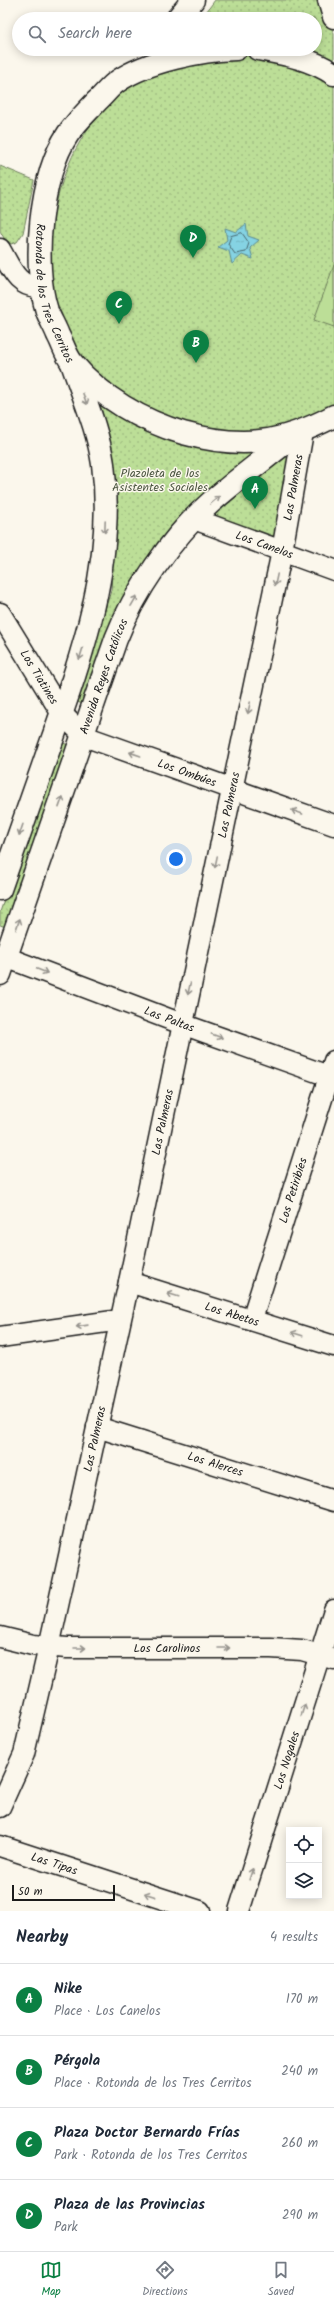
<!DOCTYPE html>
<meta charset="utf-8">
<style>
:root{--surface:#fff;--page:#f6f6f7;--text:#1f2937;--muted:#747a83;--line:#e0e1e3;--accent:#0b8043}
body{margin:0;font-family:Kalam,sans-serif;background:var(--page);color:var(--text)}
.controls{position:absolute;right:12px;bottom:12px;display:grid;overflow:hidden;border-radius:0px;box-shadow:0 2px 10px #0003}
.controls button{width:36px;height:36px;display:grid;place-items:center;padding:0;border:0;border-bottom:1px solid var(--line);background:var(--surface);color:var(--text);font:20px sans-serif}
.scale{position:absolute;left:12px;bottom:10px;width:103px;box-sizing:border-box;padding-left:4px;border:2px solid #1c1c1c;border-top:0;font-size:11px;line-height:14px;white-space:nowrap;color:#1c1c1c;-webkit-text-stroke:3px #fbf7ec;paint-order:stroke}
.you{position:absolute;left:176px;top:859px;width:14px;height:14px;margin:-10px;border:3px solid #fff;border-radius:50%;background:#1a73e8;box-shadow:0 0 0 6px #1a73e833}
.badge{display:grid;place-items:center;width:26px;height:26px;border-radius:50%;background:var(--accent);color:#fff;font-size:13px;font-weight:700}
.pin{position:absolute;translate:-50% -33px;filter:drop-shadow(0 1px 2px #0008)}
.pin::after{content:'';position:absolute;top:21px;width:14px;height:12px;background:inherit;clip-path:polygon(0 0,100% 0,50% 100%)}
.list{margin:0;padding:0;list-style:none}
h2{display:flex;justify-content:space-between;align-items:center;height:52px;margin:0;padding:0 16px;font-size:17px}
h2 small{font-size:13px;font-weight:400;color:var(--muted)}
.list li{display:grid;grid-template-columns:26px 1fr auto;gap:12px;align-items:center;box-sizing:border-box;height:72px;padding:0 16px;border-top:1px solid var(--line)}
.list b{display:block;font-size:15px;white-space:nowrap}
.list p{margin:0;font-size:13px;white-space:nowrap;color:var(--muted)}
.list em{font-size:13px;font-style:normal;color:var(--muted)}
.icon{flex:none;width:22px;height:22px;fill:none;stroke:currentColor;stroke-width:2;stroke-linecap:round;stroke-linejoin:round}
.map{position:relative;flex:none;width:334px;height:1911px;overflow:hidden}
.search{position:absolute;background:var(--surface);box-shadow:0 2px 10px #0003;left:12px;right:12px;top:12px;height:44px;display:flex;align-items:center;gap:10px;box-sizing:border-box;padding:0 14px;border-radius:22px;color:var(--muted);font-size:15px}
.sheet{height:340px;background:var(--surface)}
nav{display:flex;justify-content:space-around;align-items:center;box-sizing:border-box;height:56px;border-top:1px solid var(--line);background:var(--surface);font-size:11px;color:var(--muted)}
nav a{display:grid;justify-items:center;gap:2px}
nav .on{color:var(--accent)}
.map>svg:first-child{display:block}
</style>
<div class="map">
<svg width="334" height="1911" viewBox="0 0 334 1911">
<defs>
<pattern id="grass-dots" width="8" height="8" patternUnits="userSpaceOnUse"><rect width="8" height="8" fill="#bcde97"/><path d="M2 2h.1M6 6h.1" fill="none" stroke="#a1be82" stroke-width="1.8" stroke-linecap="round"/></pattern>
<pattern id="water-ripples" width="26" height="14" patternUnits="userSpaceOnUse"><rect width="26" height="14" fill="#85d3e3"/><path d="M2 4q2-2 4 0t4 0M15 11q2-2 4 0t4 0" fill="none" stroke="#72b5c2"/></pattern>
</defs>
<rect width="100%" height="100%" fill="#fbf7ec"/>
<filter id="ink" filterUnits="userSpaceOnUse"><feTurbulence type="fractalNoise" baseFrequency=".025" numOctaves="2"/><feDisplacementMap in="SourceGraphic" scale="8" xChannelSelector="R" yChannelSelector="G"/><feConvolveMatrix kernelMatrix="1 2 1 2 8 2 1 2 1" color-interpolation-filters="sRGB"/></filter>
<g filter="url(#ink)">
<path fill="url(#grass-dots)" stroke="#6c7d5a" d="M 215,0 L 322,0 L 334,34 L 334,66 L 293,49 L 315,49 L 315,19 L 201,19 Z
M 232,54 L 253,54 L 334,79 L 334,408 C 314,415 295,422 275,429 C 268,431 259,436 252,437 C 240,439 214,431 201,428 C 189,426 174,426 163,421 C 156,419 149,412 143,408 C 115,389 89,372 72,343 C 27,269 55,141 124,90 C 156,66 194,62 232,54 Z
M 0,166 L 34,180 L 23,233 L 17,242 L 11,244 L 4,238 L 0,231 Z
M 94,391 L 145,425 L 272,444 L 193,513 L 85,705 L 75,701 L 111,591 L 116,519 L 112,458 L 102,411 Z
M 292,453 L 278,540 L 210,516 L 288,454 Z
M 58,741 L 71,746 L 9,928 L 0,925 L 0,912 Z"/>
<path fill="#bcde97" stroke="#6c7d5a" d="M 334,265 L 334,327 L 314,320 Z"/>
<path fill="url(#water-ripples)" stroke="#5b8a93" d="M 246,224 L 248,236 L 259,240 L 250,248 L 253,259 L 242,255 L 232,264 L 229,251 L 218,247 L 227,240 L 225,228 L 236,232 Z"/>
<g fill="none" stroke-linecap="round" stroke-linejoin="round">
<path stroke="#46656c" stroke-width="1" d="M 242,233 L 249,243 L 246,252 L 235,254 L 228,244 L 231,236 Z"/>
<defs>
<g id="minor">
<path d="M 0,249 C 10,266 18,290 41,286"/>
<path id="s1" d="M 194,519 L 334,570"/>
<path id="s2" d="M 0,613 L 62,714 L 84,736 L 334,825"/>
<path id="s3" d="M 0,955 L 182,1024 L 334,1078"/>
<path id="s4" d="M 129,1282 L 334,1346"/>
<path id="s5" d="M 252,1319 L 334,1061"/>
<path d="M 0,1337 L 120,1320"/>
<path id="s6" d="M 97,1427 L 334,1501"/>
<path id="s7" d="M 0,1637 L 33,1645 L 67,1648 L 271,1648 L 302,1650 L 334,1659"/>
<path id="s8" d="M 0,1807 L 24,1754 L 49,1647 L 129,1282 L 282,551 L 303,432"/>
<path id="s9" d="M 0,1846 L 200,1911"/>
<path id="s10" d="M 239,1911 L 334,1610"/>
</g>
<g id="major">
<path d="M 329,0 L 334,17"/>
<path d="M 177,19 L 193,0"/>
<path id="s11" d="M 236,49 C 202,50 147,61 118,81 C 110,86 104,95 97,101 C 87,112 76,122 68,134 C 40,175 32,265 47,311 C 50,319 55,327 58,335 C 63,344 66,356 73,364 C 101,397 142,421 183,433 C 241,449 281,444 334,416"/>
<path d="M 258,49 C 285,54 310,58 334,74"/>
<path d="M 0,889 C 17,841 33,794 50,746 C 82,656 116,561 103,464 C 98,430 84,398 73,366"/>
<path id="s12" d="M 0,974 L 116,639 C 134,592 172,537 209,504 C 236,480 265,459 292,437"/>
</g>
</defs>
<use href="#minor" stroke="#1c1c1c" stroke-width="23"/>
<use href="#major" stroke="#1c1c1c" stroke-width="25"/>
<use href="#minor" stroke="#fbf7ec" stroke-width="20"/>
<use href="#major" stroke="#fbf7ec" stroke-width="22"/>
</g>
<defs><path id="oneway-shaft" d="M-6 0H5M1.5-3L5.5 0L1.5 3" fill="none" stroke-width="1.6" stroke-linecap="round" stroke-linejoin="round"/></defs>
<g stroke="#97948e">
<use href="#oneway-shaft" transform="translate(85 399) rotate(70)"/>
<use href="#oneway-shaft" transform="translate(215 500) rotate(-40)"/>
<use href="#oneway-shaft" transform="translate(105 527) rotate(92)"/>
<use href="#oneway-shaft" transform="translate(276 580) rotate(102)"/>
<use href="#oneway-shaft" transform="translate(134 601) rotate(-60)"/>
<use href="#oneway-shaft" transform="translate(81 654) rotate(107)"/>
<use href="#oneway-shaft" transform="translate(249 708) rotate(102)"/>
<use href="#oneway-shaft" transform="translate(135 754) rotate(-161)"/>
<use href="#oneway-shaft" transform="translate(61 802) rotate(-70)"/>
<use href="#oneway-shaft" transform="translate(297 812) rotate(-160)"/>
<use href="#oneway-shaft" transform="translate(21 830) rotate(109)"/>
<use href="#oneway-shaft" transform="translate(216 862) rotate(102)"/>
<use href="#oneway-shaft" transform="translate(18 924) rotate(-70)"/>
<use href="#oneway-shaft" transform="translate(42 971) rotate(21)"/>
<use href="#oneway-shaft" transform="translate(189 989) rotate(102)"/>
<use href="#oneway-shaft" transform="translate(217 1036) rotate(20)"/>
<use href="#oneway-shaft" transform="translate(173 1295) rotate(-163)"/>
<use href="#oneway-shaft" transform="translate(82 1326) rotate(172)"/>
<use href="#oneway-shaft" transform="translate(297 1334) rotate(-162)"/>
<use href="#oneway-shaft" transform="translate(80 1648)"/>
<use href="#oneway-shaft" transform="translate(224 1648)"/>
<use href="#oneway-shaft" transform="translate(303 1710) rotate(-72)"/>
<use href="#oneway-shaft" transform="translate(251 1874) rotate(-72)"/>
<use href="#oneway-shaft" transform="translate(150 1895) rotate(-162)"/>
</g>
</g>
<g text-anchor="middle" stroke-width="3" stroke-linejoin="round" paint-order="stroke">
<g font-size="12" fill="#1c1c1c" stroke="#fbf7ec">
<text dy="4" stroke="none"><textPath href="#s11" startOffset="363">Rotonda de los Tres Cerritos</textPath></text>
<text dy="4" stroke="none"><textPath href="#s8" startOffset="1353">Las Palmeras</textPath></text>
<text dy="4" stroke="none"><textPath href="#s1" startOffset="75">Los Canelos</textPath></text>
<text dy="4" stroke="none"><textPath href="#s2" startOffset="75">Los Tiatines</textPath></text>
<text dy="4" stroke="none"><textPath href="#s12" startOffset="315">Avenida Reyes Católicos</textPath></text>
<text dy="4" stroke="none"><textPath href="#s2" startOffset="259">Los Ombúes</textPath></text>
<text dy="4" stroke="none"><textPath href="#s8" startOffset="1029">Las Palmeras</textPath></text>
<text dy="4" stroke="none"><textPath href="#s3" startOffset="181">Las Paltas</textPath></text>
<text dy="4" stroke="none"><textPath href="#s8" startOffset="705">Las Palmeras</textPath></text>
<text dy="4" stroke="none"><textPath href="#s5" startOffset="135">Los Petiribíes</textPath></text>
<text dy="4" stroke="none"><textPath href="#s4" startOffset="108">Los Abetos</textPath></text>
<text dy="4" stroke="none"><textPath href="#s8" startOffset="381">Las Palmeras</textPath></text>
<text dy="4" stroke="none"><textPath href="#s6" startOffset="124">Los Alerces</textPath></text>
<text dy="4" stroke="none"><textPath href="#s7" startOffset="168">Los Carolinos</textPath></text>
<text dy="4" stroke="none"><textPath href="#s10" startOffset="158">Los Nogales</textPath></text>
<text dy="4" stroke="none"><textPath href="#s9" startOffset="57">Las Tipas</textPath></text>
</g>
<g font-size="12" fill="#4c5641" stroke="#fbf7ec">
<text x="160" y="477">Plazoleta de los<tspan x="160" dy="14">Asistentes Sociales</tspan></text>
</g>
</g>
</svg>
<div class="controls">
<button><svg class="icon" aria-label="locate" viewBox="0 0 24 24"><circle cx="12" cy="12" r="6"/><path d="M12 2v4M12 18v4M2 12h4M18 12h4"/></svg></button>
<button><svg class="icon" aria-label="layers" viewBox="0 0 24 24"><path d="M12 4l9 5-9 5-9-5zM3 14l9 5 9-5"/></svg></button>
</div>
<div class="scale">50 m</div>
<div class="you"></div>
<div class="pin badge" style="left:255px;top:509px">A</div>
<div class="pin badge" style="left:196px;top:363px">B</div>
<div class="pin badge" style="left:119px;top:324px">C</div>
<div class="pin badge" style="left:193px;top:258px">D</div>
<div class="search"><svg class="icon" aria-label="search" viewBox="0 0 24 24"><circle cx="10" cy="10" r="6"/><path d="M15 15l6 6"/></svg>Search here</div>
</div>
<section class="sheet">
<h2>Nearby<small>4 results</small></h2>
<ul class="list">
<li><span class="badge">A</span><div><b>Nike</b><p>Place · Los Canelos</p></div><em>170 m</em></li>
<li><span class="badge">B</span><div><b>Pérgola</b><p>Place · Rotonda de los Tres Cerritos</p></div><em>240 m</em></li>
<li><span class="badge">C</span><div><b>Plaza Doctor Bernardo Frías</b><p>Park · Rotonda de los Tres Cerritos</p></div><em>260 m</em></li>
<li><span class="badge">D</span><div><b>Plaza de las Provincias</b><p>Park</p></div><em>290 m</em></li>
</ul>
</section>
<nav>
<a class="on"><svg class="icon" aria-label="map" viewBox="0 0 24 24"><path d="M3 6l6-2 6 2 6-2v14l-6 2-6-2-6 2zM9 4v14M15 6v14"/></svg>Map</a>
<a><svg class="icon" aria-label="directions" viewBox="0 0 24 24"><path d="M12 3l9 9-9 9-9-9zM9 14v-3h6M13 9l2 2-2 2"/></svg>Directions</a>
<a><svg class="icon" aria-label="saved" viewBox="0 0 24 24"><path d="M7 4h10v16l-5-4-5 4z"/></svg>Saved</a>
</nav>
